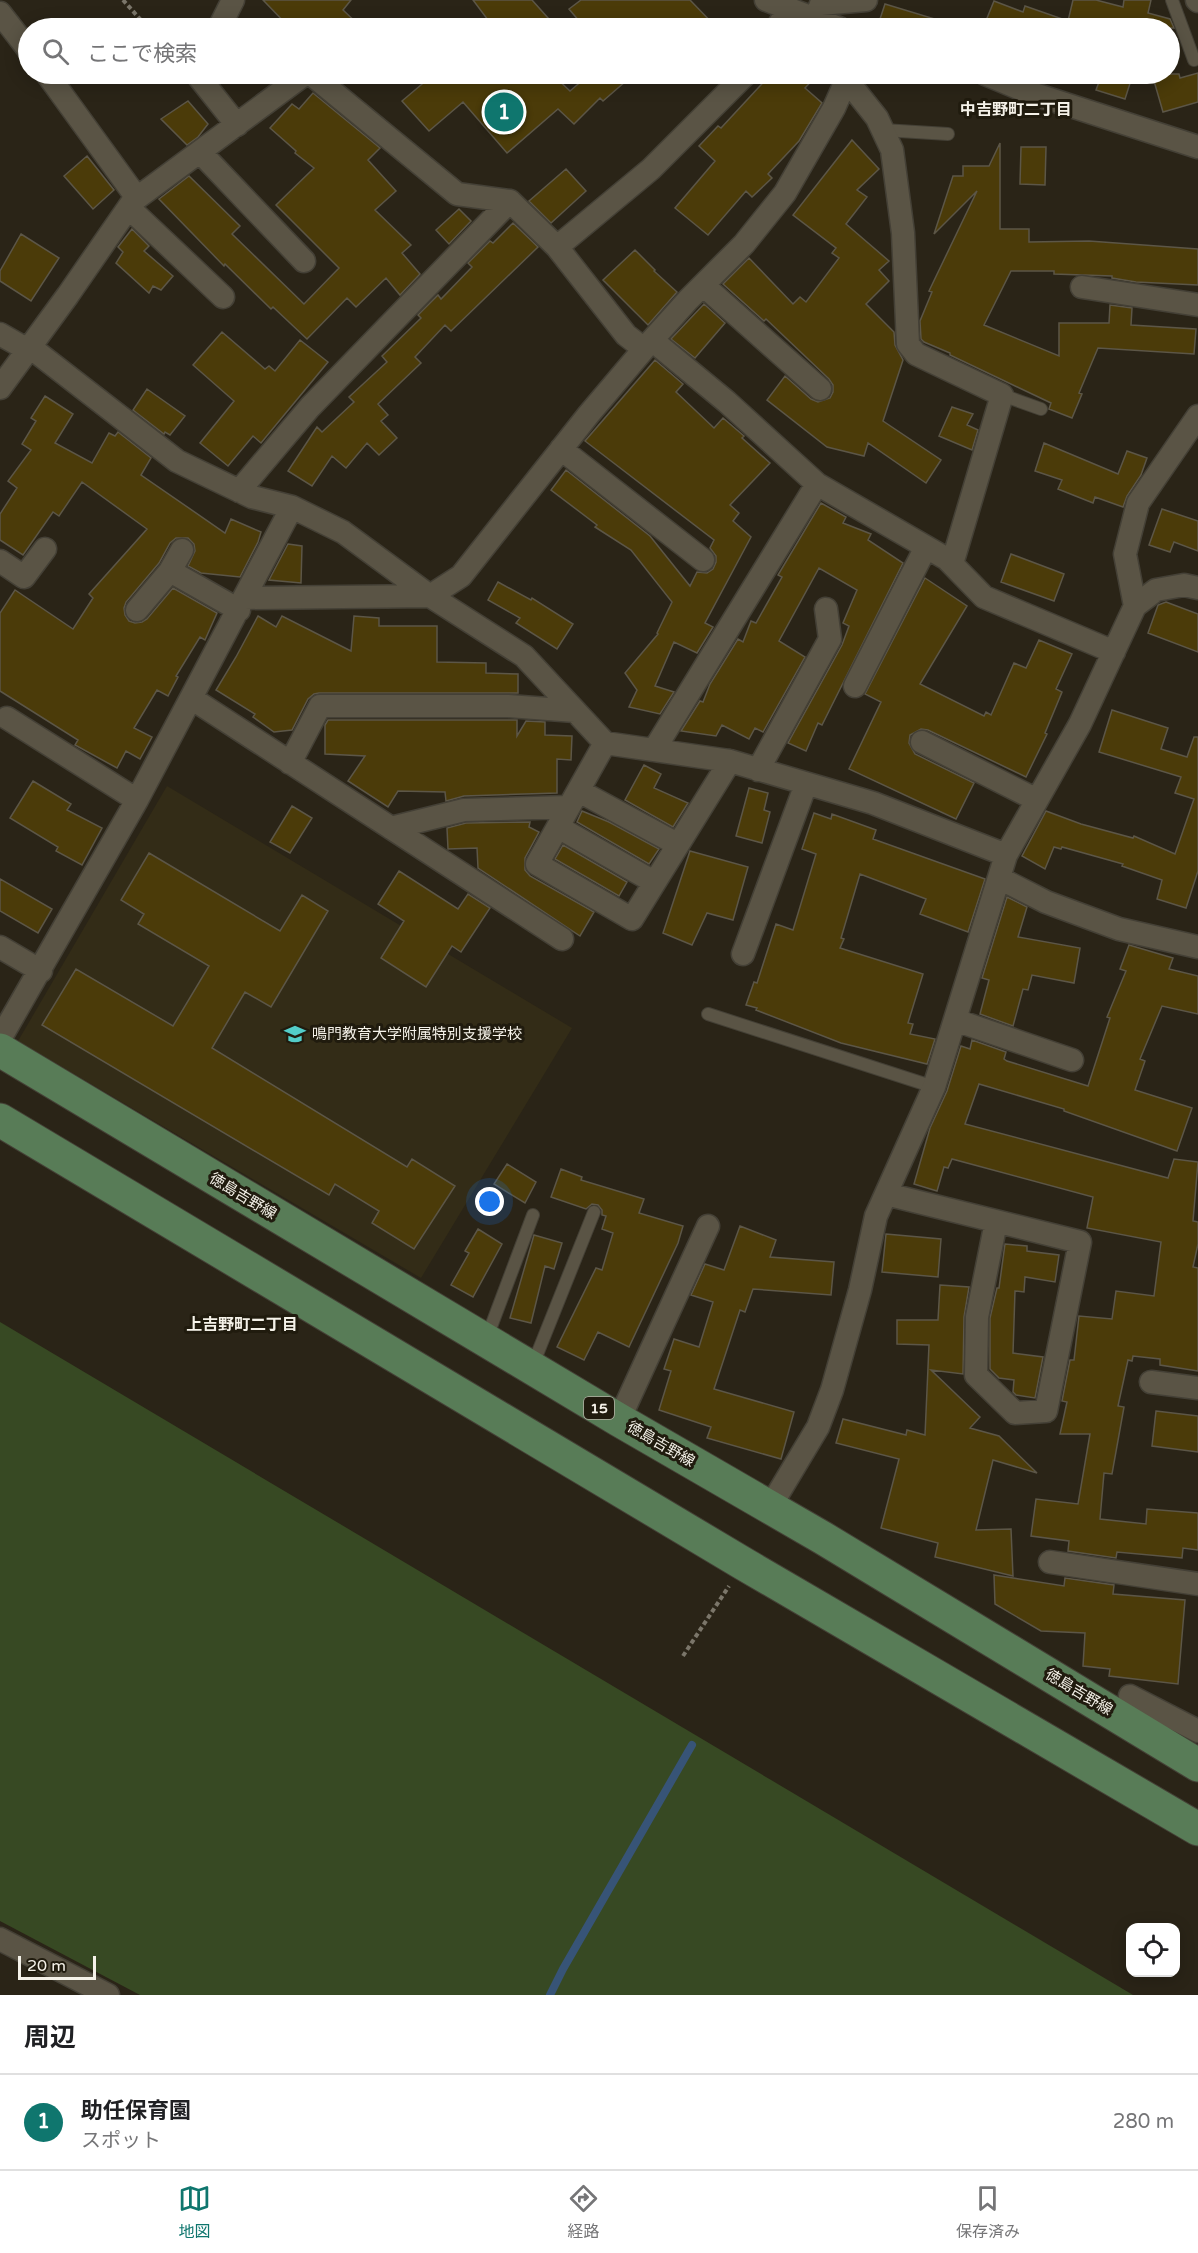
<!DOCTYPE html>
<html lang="ja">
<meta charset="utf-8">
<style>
:root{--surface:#fff;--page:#f6f6f6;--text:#202124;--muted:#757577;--line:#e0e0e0;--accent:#0f766e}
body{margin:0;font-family:"Varela Round","Noto Sans JP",sans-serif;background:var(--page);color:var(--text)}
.controls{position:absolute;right:18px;bottom:18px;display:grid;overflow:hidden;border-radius:12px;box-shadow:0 3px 15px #0003}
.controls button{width:54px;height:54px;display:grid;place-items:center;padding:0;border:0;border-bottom:2px solid var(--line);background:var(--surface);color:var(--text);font:30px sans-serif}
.scale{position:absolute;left:18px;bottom:15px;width:78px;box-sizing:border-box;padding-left:6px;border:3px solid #f5f2e9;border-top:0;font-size:16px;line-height:21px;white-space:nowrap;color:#f5f2e9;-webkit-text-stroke:4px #201b0e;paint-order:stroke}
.you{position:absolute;left:490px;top:1202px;width:21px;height:21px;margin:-15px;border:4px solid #fff;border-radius:50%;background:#1a73e8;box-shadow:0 0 0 9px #1a73e833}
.badge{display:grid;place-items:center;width:39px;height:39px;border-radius:50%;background:var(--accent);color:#fff;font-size:20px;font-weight:700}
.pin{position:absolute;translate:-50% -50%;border:3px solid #fff;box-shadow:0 2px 6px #0006}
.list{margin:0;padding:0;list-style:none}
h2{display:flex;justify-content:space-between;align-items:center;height:78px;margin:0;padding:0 24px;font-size:26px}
h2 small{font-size:20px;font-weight:400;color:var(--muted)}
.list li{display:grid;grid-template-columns:39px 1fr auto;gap:18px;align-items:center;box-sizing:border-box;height:96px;padding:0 24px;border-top:2px solid var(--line)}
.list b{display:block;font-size:22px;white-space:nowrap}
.list p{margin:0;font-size:20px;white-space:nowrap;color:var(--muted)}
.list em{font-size:20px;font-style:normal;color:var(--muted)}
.icon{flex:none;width:33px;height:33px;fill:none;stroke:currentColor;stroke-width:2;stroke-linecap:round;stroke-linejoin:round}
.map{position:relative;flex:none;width:1198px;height:1995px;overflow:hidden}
.search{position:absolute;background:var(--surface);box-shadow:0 3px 15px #0003;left:18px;right:18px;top:18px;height:66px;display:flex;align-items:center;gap:15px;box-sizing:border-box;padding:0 21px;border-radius:33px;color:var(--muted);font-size:22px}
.sheet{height:174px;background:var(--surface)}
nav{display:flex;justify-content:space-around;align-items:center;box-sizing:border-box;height:84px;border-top:2px solid var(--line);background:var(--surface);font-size:16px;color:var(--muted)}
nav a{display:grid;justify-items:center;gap:3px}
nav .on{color:var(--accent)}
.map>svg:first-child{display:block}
</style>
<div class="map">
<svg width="1198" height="1995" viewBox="0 0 1198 1995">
<rect width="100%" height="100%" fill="#2a2417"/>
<path fill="#332c17" d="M 167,786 L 572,1028 L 421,1278 L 18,1041 Z"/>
<path fill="#374923" d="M 0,1322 L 1133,1995 L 140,1995 L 0,1921 Z"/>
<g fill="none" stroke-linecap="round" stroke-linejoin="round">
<path stroke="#375477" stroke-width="8" d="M 550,1995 L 563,1969 L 692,1745"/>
</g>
<path fill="#4b3b09" stroke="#5c5647" stroke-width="1.5" d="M 263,0 L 351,0 L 343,10 L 362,28 L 290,28 Z
M 473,0 L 532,0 L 548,18 L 535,28 L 494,28 Z
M 581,0 L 690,0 L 717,28 L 585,28 L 569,9 Z
M 1073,0 L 1096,0 L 1123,7 L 1124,0 L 1151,0 L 1148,13 L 1170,19 L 1174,28 L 1119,28 L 1091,23 L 1089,28 L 983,28 L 994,1 L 1023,12 L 1025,6 L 1068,21 Z
M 885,4 L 948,23 L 948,28 L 877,28 Z
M 1198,73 L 1198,102 L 1163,112 L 1152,74 L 1179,74 L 1180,78 Z
M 434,74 L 552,74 L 570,91 L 584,79 L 580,74 L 634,74 L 603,101 L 600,98 L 574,124 L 558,109 L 507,153 L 463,102 L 429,131 L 402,101 Z
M 771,74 L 818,74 L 805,88 L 822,103 L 799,141 L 768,174 L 772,178 L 752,197 L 746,191 L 708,235 L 675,208 L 715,161 L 699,146 L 718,126 L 721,128 Z
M 1102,74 L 1133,74 L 1125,99 L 1096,90 Z
M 313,93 L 380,148 L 368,160 L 396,191 L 375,210 L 411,245 L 402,253 L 420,274 L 400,295 L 386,278 L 356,307 L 347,298 L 307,339 L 273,307 L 271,309 L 225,264 L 224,266 L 159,199 L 189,176 L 240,226 L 232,234 L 304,304 L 339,268 L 276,205 L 314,168 L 295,153 L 296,151 L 270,128 L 292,104 L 299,109 Z
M 188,101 L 208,124 L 198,137 L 187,145 L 161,119 Z
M 852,140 L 879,169 L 857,190 L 867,197 L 846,224 L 889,261 L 879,270 L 889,281 L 866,304 L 894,332 L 895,345 L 903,360 L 883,421 L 941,460 L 926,483 L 868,443 L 864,456 L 827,447 L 767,400 L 785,376 L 811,399 L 818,402 L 830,398 L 833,392 L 833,385 L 829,379 L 766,319 L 764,321 L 723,284 L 749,258 L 793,304 L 800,297 L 806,302 L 839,258 L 832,253 L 836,248 L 793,215 Z
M 1000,143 L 1000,229 L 1029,229 L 1029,242 L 1089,241 L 1198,249 L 1198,285 L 1136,282 L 1112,278 L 1112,276 L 1054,274 L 1054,271 L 1011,271 L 984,325 L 1059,356 L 1059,323 L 1109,323 L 1110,305 L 1132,308 L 1131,325 L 1196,329 L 1194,354 L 1098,348 L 1079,393 L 1082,394 L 1072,418 L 1049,409 L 1051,403 L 950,355 L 950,353 L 924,342 L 921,339 L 920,321 L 932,292 L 929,291 L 977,191 L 934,234 L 953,176 L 963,176 L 963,166 L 989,166 Z
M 1021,147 L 1046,147 L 1045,185 L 1020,184 Z
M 87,156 L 114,190 L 93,209 L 64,176 Z
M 566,169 L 586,191 L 551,223 L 529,201 Z
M 459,209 L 471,221 L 449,244 L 436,230 Z
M 513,223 L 538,247 L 451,331 L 445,325 L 415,357 L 421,363 L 378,404 L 388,415 L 381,421 L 397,438 L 379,455 L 367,443 L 346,468 L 332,456 L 312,486 L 288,471 L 317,427 L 322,432 L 354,402 L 349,397 L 387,362 L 382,356 L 421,318 L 418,315 L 438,295 L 441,299 L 472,267 L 468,263 L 490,241 L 493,243 Z
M 132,229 L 149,246 L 144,251 L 173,276 L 161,290 L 153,286 L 149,293 L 116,263 L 123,252 L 118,247 Z
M 21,234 L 59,258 L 31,301 L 0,281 L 0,271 Z
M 635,250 L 655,270 L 654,271 L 677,292 L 648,325 L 603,280 Z
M 704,304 L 725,323 L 695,358 L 671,339 Z
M 222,332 L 265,369 L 269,366 L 275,371 L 300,340 L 328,362 L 261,443 L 253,436 L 228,466 L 200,443 L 234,401 L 193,365 Z
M 655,360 L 683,384 L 676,392 L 714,428 L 723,418 L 744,436 L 742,438 L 770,463 L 730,505 L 739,513 L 733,521 L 751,537 L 705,623 L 713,627 L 697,653 L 674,642 L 655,686 L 674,692 L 660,714 L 629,707 L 637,690 L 625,673 L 658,634 L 657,633 L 672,602 L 631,550 L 595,527 L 597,525 L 551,490 L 566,470 L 650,536 L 690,586 L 697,572 L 707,573 L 713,569 L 716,562 L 716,556 L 710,548 L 714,540 L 585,441 Z
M 147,389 L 185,416 L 170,435 L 165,432 L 164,434 L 133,410 Z
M 45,396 L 73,414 L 55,443 L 92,463 L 109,433 L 115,436 L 118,432 L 151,458 L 141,475 L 225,533 L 231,519 L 261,532 L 258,542 L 240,577 L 201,573 L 188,566 L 195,551 L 194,544 L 188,538 L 176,538 L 170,543 L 159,563 L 126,602 L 124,608 L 125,615 L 129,621 L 135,623 L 142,622 L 147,619 L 173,588 L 217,613 L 205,640 L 200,637 L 176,676 L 178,677 L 168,696 L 157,690 L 134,728 L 152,737 L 140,759 L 126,751 L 117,768 L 75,745 L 78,740 L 0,691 L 0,613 L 15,590 L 73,629 L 93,598 L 89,594 L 147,529 L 82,482 L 59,516 L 53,512 L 23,555 L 0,540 L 0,514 L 17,488 L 8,481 L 31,450 L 22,444 L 36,421 L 31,418 Z
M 952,407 L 973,414 L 967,425 L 978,430 L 972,450 L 939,436 Z
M 1044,443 L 1118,474 L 1127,451 L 1147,458 L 1141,475 L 1127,496 L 1123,507 L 1095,497 L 1093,503 L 1058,489 L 1062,480 L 1035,471 Z
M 821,503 L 846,517 L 843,523 L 871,534 L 868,540 L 903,563 L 822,725 L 818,723 L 806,751 L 788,743 L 842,645 L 849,626 L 843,623 L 857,590 L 819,568 L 779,641 L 805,657 L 763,732 L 755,728 L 749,739 L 722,725 L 716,736 L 681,731 L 700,701 L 703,702 L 710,684 L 738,639 L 743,642 L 751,621 L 756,623 L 782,577 L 778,575 Z
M 1162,509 L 1198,521 L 1198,551 L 1174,542 L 1170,552 L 1149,545 Z
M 288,544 L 302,546 L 301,583 L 269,580 Z
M 1011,554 L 1064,574 L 1054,601 L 1001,582 Z
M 925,578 L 967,606 L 920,684 L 984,716 L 986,712 L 991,715 L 1014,663 L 1026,668 L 1039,640 L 1072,654 L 1056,689 L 1062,692 L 1045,733 L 1047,734 L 1026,777 L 928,730 L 921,729 L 910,735 L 909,743 L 915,754 L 974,783 L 956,819 L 849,769 L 881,702 L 865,694 Z
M 498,582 L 531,600 L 532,598 L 573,624 L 557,649 L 516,623 L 520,618 L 488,600 Z
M 1166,602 L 1198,614 L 1198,652 L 1148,633 L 1158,605 Z
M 258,616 L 276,627 L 282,616 L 351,651 L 354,616 L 379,618 L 379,626 L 437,626 L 437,662 L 486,663 L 486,673 L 518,674 L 518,693 L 319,693 L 314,694 L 308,699 L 292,730 L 274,732 L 253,717 L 255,714 L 216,690 L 236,657 Z
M 1112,710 L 1168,728 L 1161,749 L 1187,757 L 1194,737 L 1198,737 L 1198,871 L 1186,908 L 1157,899 L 1162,880 L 1122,866 L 1123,864 L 1062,847 L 1061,849 L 1054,847 L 1045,869 L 1022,856 L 1046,811 L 1081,824 L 1133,838 L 1134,836 L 1175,854 L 1194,799 L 1175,793 L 1181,777 L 1099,752 Z
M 328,720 L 517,720 L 517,736 L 526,721 L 545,722 L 545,735 L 572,736 L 571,760 L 557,759 L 557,793 L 464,796 L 446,801 L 445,792 L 398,791 L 388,807 L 348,781 L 365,756 L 325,754 L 325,725 Z
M 644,765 L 661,774 L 654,788 L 688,803 L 673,827 L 625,800 Z
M 33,781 L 71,804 L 67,810 L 102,828 L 82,865 L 56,851 L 58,847 L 10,818 Z
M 749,788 L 768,793 L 764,810 L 770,812 L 762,843 L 736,836 Z
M 292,806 L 312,818 L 290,853 L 270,842 Z
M 582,811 L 609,822 L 659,849 L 649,864 L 577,822 Z
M 814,813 L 831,819 L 832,814 L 876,830 L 873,839 L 985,879 L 968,932 L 920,914 L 926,899 L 860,874 L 841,938 L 844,939 L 840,948 L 923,974 L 908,1023 L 913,1024 L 910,1034 L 935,1039 L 927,1064 L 841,1043 L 756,1010 L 757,1008 L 746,1005 L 754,982 L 757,983 L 776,924 L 793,930 L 816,854 L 802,849 Z
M 530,822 L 529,827 L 539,832 L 525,858 L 525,870 L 530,876 L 594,912 L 580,936 L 478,868 L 477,848 L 448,849 L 447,828 L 466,823 Z
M 563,845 L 627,882 L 619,896 L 555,859 Z
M 690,851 L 748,867 L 733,920 L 707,913 L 692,945 L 663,933 Z
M 149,853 L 280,931 L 302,895 L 328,911 L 271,1007 L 245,992 L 212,1048 L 407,1167 L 412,1159 L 455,1186 L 414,1249 L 372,1223 L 379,1211 L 335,1184 L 329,1195 L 42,1025 L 76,969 L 173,1026 L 209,966 L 138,924 L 144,914 L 121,900 Z
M 399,871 L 458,909 L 468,894 L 490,908 L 461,952 L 452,946 L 426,987 L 381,958 L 404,921 L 378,904 Z
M 0,879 L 52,909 L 38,933 L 0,911 Z
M 1007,897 L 1027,907 L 1018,937 L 1080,948 L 1074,983 L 1032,975 L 1028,990 L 1023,989 L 1013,1026 L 980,1014 L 989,980 L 982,978 Z
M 1129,945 L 1173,958 L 1169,969 L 1198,976 L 1198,1014 L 1162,1006 L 1140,1059 L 1145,1061 L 1135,1090 L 1192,1108 L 1177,1151 L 1064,1111 L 1064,1109 L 979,1084 L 965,1124 L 1168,1178 L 1174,1159 L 1198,1162 L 1193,1221 L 1198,1222 L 1198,1244 L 1193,1267 L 1198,1268 L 1198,1371 L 1160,1365 L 1160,1359 L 1133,1356 L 1132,1361 L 1128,1360 L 1118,1406 L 1124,1407 L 1112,1474 L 1104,1473 L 1100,1519 L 1146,1524 L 1147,1509 L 1198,1513 L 1198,1550 L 1183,1548 L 1182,1558 L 1117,1552 L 1116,1558 L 1068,1551 L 1069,1541 L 1031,1536 L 1036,1499 L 1078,1504 L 1090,1434 L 1060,1434 L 1067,1402 L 1062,1401 L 1070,1360 L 1074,1360 L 1079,1316 L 1112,1319 L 1116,1291 L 1154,1296 L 1161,1242 L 1087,1228 L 1093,1197 L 952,1159 L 948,1168 L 944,1167 L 937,1191 L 914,1184 L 930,1128 L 947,1091 L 961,1046 L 970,1049 L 972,1040 L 1006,1052 L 1004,1059 L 1007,1061 L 1088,1086 L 1110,1018 L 1107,1017 L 1126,971 L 1120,969 Z
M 507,1164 L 536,1182 L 525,1203 L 494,1184 Z
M 561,1169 L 582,1177 L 581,1180 L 644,1199 L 639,1213 L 683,1226 L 678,1243 L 629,1347 L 598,1332 L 584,1360 L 557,1347 L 596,1268 L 602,1270 L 613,1233 L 602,1229 L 606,1216 L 602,1215 L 602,1210 L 598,1205 L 592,1204 L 586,1209 L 551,1197 Z
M 740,1226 L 776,1240 L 770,1257 L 834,1262 L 831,1295 L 753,1289 L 745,1312 L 740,1310 L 714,1389 L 794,1412 L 781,1459 L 707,1438 L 711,1427 L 659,1410 L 671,1371 L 664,1369 L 674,1339 L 699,1347 L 713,1302 L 691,1295 L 705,1264 L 724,1270 Z
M 478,1229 L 502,1244 L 473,1297 L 451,1285 L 469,1253 L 465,1251 Z
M 886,1234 L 941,1239 L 938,1277 L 882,1272 Z
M 534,1235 L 562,1243 L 554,1269 L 545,1266 L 531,1323 L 510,1318 Z
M 1005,1244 L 1027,1246 L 1027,1251 L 1059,1255 L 1055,1282 L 1025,1277 L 1024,1292 L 1015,1291 L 1013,1353 L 1043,1357 L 1035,1398 L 1016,1395 L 1013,1392 L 1014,1380 L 999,1378 L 990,1369 L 990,1318 L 997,1288 L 999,1288 Z
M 940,1285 L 969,1287 L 964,1317 L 963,1374 L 931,1370 L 980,1417 L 970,1428 L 999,1436 L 1037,1473 L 993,1460 L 976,1530 L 1011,1529 L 1013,1576 L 935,1557 L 938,1543 L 881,1528 L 899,1459 L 836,1443 L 843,1419 L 906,1435 L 907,1430 L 925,1435 L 929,1345 L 897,1344 L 897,1320 L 938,1320 Z
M 1156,1411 L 1198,1416 L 1198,1452 L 1152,1446 Z
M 994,1575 L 1064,1586 L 1065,1578 L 1114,1585 L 1113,1594 L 1185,1600 L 1178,1684 L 1109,1676 L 1110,1669 L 1083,1666 L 1085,1633 L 1041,1631 L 995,1604 Z"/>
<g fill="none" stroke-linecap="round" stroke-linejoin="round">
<defs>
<path id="service" d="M 1172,0 L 1194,60
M 883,130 L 948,134
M 1002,395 L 1041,409
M 708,1014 L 934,1087
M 486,1340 L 533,1215
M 532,1367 L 594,1212"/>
<path id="minor" d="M 766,0 L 839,28
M 1197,0 L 1198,1
M 0,13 L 28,49
M 815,21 L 821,4 L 866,0
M 219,28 L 233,0
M 777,28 L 788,10
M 47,74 L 137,198
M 198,74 L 198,76 L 237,125
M 311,74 L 457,194 L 510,201 L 557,247 L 626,335 L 644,349
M 849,74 L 834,108 L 785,193 L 744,244 L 688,300 L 644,349 L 589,414 L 461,576 L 430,596 L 524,656 L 605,743 L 730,761 L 873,803 L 1006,855
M 985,74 L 1028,92 L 1198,147
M 846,79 L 877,118 L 892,150 L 903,233 L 908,344 L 916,354 L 1002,395 L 952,564
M 200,152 L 304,261
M 129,208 L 223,297
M 557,247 L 651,169 L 746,74
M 703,285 L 820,389
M 1082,287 L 1198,305
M 0,334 L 28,350
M 652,340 L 727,402 L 817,484 L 947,559 L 984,597 L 1114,652
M 0,388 L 68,295 L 133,201 L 305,74
M 561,449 L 703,560
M 239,491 L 310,407 L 510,201
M 0,561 L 24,577 L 45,549
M 170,571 L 239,610
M 244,598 L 430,596 L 343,532 L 292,507
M 1135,606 L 1125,554 L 1138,503 L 1198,416
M 137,610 L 170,571 L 182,550
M 855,686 L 926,547
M 191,698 L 562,939
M 7,718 L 137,800
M 922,742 L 1037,800
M 605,743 L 537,864 L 632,919 L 730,761
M 654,750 L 817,484
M 290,763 L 320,706 L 508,706 L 575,711
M 758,770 L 830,639 L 826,609
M 579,791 L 677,844
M 558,827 L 654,882
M 391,828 L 464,810 L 569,807
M 999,878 L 1046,902 L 1119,929 L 1198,947
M 0,947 L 41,971
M 743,954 L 806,784
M 955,1020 L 1072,1060
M 0,1039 L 137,800 L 292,507 L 252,497 L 177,461 L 30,347
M 886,1194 L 1080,1242 L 1046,1411 L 1015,1413 L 976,1375 L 977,1317 L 996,1222
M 1151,1382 L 1198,1388
M 619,1420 L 708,1226
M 770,1507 L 818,1427 L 832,1390 L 860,1290 L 876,1216 L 934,1087 L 1006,855 L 1080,724 L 1135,606 L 1156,590 L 1184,585 L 1198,588
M 1050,1562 L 1198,1584
M 1130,1696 L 1198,1731
M 0,1939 L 108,1995"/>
<path id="primary" d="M 0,1050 L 619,1420 L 823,1538 L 1198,1765
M 0,1120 L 744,1564 L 1198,1829"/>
</defs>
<use href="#service" stroke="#444036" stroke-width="14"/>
<use href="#minor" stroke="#444036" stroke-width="25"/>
<use href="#primary" stroke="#444036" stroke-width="35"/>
<path stroke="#7b766a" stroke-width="4" stroke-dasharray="4.5 3" stroke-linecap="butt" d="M 123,0 L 148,28
M 683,1656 L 729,1586"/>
<use href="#service" stroke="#5a5445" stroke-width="12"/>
<use href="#minor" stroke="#5a5445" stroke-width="22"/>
<use href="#primary" stroke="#587c57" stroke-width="33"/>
</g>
<defs>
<symbol id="school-bare" viewBox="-9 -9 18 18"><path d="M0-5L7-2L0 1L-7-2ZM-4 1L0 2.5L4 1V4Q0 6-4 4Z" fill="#53cdc9" stroke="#201b0e" stroke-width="2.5" paint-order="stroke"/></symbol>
</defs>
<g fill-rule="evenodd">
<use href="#school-bare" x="280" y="1019" width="30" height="30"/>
</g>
<g text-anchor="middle" stroke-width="6" stroke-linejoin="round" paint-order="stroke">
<rect fill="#201b0e" stroke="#b5b2a7" stroke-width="1.5" x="584" y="1397" width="30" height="22" rx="4.5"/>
<g font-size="14" font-weight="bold" fill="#f5f2e9">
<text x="599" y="1413">15</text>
</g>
<g font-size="15" fill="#f5f2e9" stroke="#201b0e" text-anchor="start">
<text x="312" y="1039">鳴門教育大学附属特別支援学校</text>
</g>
<g font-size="15" fill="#f5f2e9" stroke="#201b0e">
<text transform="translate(243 1196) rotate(31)" y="5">徳島吉野線</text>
<text transform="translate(661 1444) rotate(30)" y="5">徳島吉野線</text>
<text transform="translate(1079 1692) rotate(31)" y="5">徳島吉野線</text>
</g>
<g font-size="16" font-weight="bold" fill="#f5f2e9" stroke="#201b0e">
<text x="1016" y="115">中吉野町二丁目</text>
<text x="242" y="1330">上吉野町二丁目</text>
</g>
</g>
</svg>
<div class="controls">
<button><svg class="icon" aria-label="locate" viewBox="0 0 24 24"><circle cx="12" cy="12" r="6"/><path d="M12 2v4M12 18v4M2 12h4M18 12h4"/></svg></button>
</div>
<div class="scale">20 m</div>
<div class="you"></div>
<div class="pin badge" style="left:504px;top:112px">1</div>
<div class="search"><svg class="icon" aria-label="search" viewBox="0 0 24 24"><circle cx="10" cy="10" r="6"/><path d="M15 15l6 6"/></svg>ここで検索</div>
</div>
<section class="sheet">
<h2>周辺<small></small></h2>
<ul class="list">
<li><span class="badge">1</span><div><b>助任保育園</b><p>スポット</p></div><em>280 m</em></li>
</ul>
</section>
<nav>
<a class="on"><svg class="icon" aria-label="map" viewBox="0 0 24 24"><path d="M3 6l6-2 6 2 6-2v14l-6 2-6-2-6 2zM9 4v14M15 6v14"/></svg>地図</a>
<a><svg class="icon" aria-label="directions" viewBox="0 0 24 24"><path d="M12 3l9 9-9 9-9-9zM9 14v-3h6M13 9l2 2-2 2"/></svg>経路</a>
<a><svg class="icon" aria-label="saved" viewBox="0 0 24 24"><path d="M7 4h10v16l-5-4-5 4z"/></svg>保存済み</a>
</nav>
